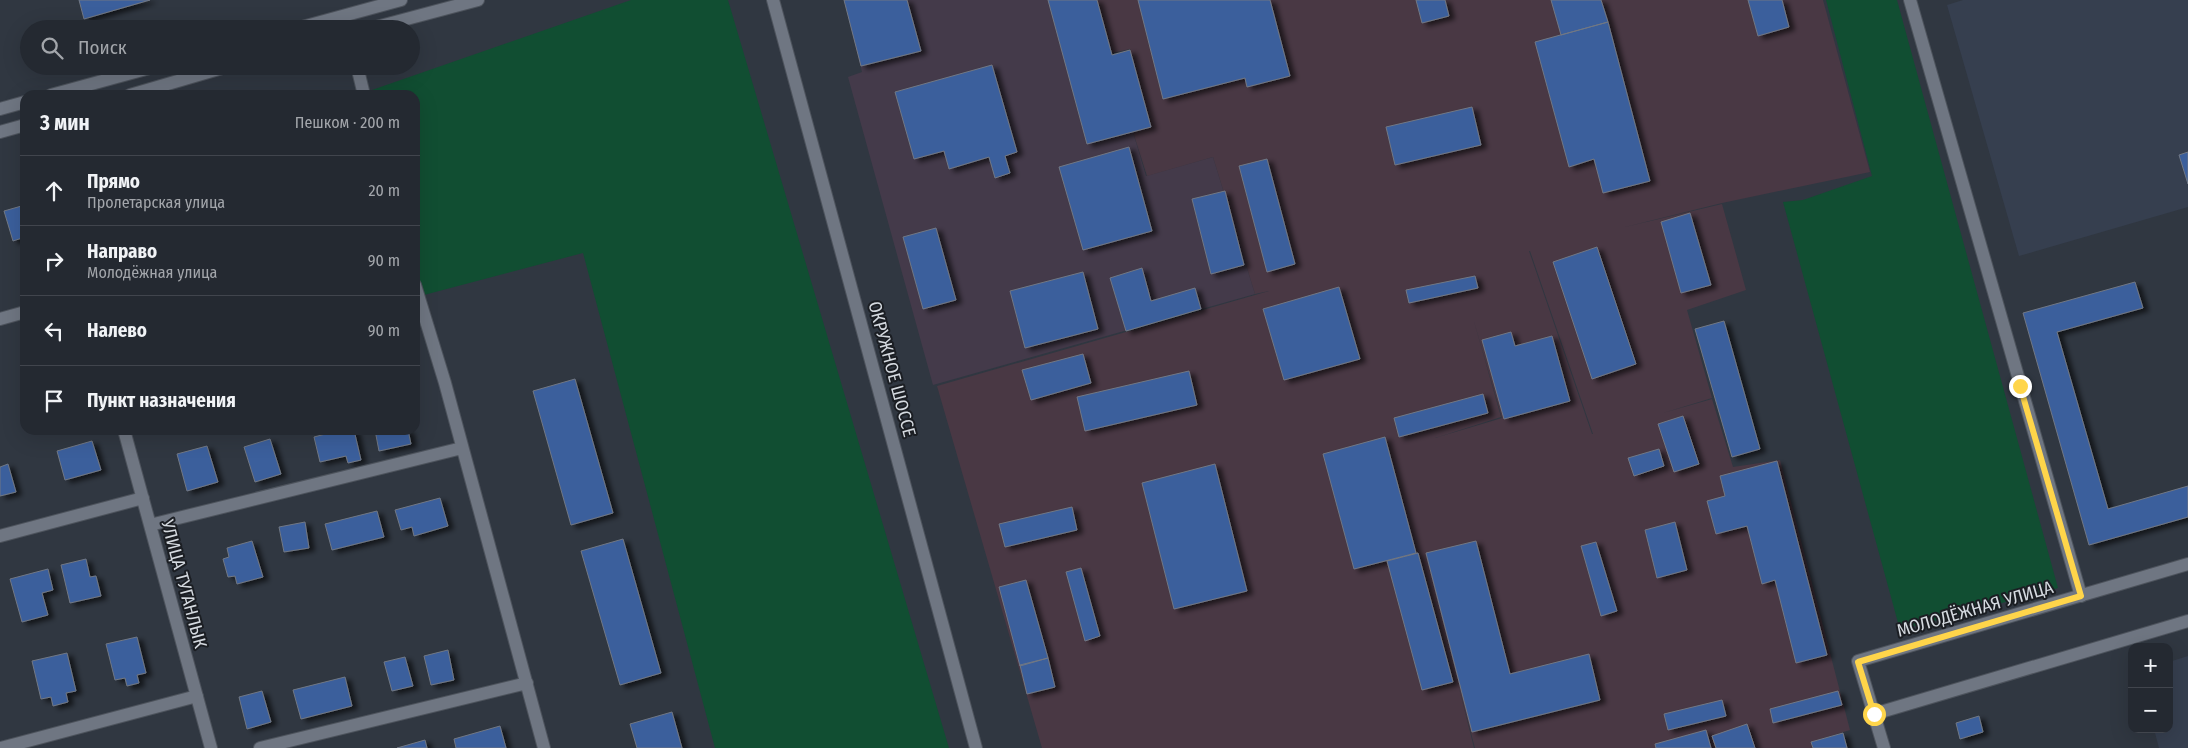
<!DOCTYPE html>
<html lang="ru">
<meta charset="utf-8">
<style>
:root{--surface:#242931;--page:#30353d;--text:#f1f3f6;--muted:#a3a6ab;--line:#41454d}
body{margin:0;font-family:"Fira Sans Condensed",sans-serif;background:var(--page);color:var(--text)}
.controls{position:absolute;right:15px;bottom:15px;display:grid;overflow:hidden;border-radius:10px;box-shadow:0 5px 20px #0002}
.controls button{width:45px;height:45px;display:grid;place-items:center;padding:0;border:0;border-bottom:1px solid var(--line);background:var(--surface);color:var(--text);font:25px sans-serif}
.stop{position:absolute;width:15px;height:15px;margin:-11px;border:4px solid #ffd54a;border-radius:50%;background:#fff}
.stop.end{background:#ffd54a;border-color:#fff;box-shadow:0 1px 5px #0008}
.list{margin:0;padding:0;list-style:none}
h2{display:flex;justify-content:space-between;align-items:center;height:65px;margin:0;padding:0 20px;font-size:21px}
h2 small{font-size:16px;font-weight:400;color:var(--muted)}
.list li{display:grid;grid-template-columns:32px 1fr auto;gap:15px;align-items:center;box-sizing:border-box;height:70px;padding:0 20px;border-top:1px solid var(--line)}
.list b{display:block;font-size:19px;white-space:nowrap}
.list p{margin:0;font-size:16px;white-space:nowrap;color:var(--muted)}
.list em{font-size:16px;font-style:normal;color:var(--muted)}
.icon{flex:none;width:28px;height:28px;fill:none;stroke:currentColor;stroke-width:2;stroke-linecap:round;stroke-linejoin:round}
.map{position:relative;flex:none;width:2188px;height:748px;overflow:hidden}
.search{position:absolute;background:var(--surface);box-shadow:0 5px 20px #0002;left:20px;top:20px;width:400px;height:55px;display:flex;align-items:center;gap:12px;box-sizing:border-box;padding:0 18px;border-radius:28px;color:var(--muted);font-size:19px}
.panel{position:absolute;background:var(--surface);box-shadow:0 5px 20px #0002;left:20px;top:90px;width:400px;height:345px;border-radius:15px}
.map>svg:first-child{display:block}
</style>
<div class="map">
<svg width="2188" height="748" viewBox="0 0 2188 748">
<defs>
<filter id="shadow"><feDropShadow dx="5.5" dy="3" stdDeviation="2.5" flood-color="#0009"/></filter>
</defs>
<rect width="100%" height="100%" fill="#303741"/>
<path fill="#443a4a" d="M 844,0 L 1097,0 L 1112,55 L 1130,50 L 1150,127 L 1133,132 L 1146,176 L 1213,157 L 1255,294 L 933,385 L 848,77 L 862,72 Z"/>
<path fill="#493844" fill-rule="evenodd" d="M 1097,0 L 1823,0 L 1870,172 L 1722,203 L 1621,228 L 1722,204 L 1746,290 L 1687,310 L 1712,398 L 1663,413 L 1712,399 L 1733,467 L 1780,460 L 1850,730 L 1811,742 L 1812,748 L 1475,748 L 1458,684 L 1474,748 L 1042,748 L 937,386 L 1269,291 L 1255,294 L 1213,157 L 1147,176 L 1133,132 L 1151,127 L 1130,49 L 1112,53 ZM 1529,251 L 1530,251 L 1593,434 L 1592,434 ZM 1473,318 L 1502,418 L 1435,438 L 1501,417 Z"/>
<path fill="#363f4f" d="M 1963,0 L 2188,0 L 2188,207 L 2019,256 L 1947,5 Z
M 2188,656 L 2188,748 L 2159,748 L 2154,729 L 2169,729 L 2169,662 Z"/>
<path fill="#114e32" d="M 631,0 L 728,0 L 949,748 L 715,748 L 583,253 L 424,295 L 415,263 L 415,95 L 370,95 L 369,91 Z
M 1826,0 L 1897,0 L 2058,588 L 1900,630 L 1783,202 L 1803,200 L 1872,176 Z"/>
<path fill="#3b5e9c" stroke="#717884" filter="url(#shadow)" d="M 79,0 L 150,0 L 84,19 Z
M 844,0 L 907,0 L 921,51 L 861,66 Z
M 1048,0 L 1097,0 L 1112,55 L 1130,50 L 1151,127 L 1087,144 Z
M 1138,0 L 1270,0 L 1290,76 L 1247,87 L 1245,78 L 1163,99 Z
M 1416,0 L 1445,0 L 1449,16 L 1422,23 Z
M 1551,0 L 1601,0 L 1608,22 L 1561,35 Z
M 1748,0 L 1782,0 L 1789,27 L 1758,36 Z
M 1608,22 L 1650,181 L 1603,193 L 1594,159 L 1569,167 L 1535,42 Z
M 992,65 L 1017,152 L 1005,156 L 1010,173 L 995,178 L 989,157 L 949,169 L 944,151 L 914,159 L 895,92 Z
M 1472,107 L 1481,145 L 1395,165 L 1386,127 Z
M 1129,147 L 1152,231 L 1083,250 L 1059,167 Z
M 2188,152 L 2188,184 L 2179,155 Z
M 1267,159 L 1295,264 L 1267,272 L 1239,166 Z
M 1225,191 L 1244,265 L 1211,274 L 1192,199 Z
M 25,205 L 25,237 L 13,241 L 4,211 Z
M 1690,213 L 1711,285 L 1681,293 L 1661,222 Z
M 936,228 L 956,300 L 923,309 L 903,237 Z
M 1597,247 L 1636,364 L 1592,379 L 1553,262 Z
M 1142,268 L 1151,301 L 1195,288 L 1201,309 L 1126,331 L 1110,278 Z
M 1083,272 L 1098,329 L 1025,348 L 1010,291 Z
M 1475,276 L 1478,288 L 1409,303 L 1406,290 Z
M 2135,282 L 2143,308 L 2057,332 L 2108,509 L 2188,486 L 2188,517 L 2089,545 L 2023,313 Z
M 1339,287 L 1360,359 L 1284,380 L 1263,309 Z
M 1724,321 L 1760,449 L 1732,457 L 1695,329 Z
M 1511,332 L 1515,346 L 1552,336 L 1570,401 L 1504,419 L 1482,340 Z
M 1083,354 L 1091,383 L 1031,400 L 1022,370 Z
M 1189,371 L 1197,405 L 1085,431 L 1077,397 Z
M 575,379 L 613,513 L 571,525 L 533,391 Z
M 1483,394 L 1488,413 L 1399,437 L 1394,418 Z
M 1683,416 L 1699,464 L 1674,472 L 1658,424 Z
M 341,430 L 354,430 L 361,460 L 348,463 L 346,456 L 320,462 L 314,437 Z
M 375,430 L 408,430 L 411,444 L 379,451 Z
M 1385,437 L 1416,553 L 1354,569 L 1323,454 Z
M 270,439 L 281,474 L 255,482 L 244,447 Z
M 92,441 L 101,470 L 65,480 L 57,451 Z
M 207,446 L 218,482 L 187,491 L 177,454 Z
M 1659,449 L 1664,466 L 1634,476 L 1628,458 Z
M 1777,461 L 1827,655 L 1796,663 L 1775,580 L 1762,584 L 1747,526 L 1716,534 L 1707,501 L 1725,496 L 1720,476 Z
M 8,464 L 16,492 L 0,496 L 0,467 Z
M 1215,464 L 1247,591 L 1174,609 L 1142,483 Z
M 440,498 L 448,526 L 414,536 L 412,527 L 401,530 L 395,510 Z
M 1072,507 L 1077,530 L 1005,547 L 999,524 Z
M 377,511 L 384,537 L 332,550 L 325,524 Z
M 305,522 L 309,548 L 284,552 L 279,527 Z
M 1675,522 L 1687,570 L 1657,578 L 1645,530 Z
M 623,539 L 661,673 L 620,685 L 581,551 Z
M 252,541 L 263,577 L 237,584 L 235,576 L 228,577 L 223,559 L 229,557 L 227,548 Z
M 1476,541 L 1510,674 L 1589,654 L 1600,700 L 1472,732 L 1426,553 Z
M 1596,542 L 1617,611 L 1601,616 L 1581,546 Z
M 1418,553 L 1453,682 L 1422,690 L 1387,561 Z
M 86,559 L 90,577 L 96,576 L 101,596 L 70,603 L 61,565 Z
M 1081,568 L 1100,636 L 1085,641 L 1066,572 Z
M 48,569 L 53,590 L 42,593 L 48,615 L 22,622 L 10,579 Z
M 1026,580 L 1048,658 L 1020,666 L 999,587 Z
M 137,637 L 146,673 L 137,675 L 139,683 L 127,686 L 125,678 L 115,680 L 106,644 Z
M 448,650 L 454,680 L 431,685 L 424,656 Z
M 67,653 L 76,691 L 66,693 L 68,702 L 53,706 L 51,697 L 41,699 L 32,661 Z
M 405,657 L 413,686 L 392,691 L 384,662 Z
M 1048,658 L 1055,687 L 1027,694 L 1020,665 Z
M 345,677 L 352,706 L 301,719 L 293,690 Z
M 262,691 L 271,722 L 247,729 L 239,697 Z
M 1838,691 L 1842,705 L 1773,723 L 1770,709 Z
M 1722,700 L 1726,716 L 1668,730 L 1664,714 Z
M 672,712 L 682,748 L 637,748 L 630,724 Z
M 1979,716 L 1983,732 L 1960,739 L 1956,723 Z
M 1747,724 L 1755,748 L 1716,748 L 1712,736 Z
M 500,726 L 506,748 L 456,748 L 454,739 Z
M 1706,730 L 1711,748 L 1656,748 L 1655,744 Z
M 1843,733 L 1847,748 L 1813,748 L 1811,742 Z
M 425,740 L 427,748 L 397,748 Z"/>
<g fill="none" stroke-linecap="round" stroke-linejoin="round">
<defs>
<path id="street" d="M 1910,0 L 2081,596
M 357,66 L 364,95
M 415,285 L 445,383 L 544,748
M 0,319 L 25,312
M 124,430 L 211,748
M 150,525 L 462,448
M 0,536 L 143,498
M 1,748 L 197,696
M 260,748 L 527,683"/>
<path id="secondary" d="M 773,0 L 976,748
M 295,29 L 401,0
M 369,29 L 478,0
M 51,95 L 157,66
M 130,95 L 229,66
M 0,109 L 25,102
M 0,132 L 25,125
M 1874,714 L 2188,621
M 1884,748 L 1858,661 L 2188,564"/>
</defs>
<use href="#street" stroke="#4d535c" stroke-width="14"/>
<use href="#secondary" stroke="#4d535c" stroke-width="14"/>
<use href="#street" stroke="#6f7682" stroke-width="12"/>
<use href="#secondary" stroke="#6f7682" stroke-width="12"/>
</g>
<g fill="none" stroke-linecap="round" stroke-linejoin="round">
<path stroke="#ffd54a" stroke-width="6" d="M 1874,714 L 1858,662 L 2081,596 L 2020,386"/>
</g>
<g text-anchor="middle" stroke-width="4" stroke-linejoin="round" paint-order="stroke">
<g font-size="18" fill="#d5dae0" stroke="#1b1e23">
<text transform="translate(892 369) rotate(75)" y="6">ОКРУЖНОЕ ШОССЕ</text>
<text transform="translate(184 584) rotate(75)" y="6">УЛИЦА ТУГАНЛЫК</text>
<text transform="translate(1975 609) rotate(-16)" y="6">МОЛОДЁЖНАЯ УЛИЦА</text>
</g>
</g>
</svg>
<div class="controls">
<button>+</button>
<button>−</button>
</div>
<div class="stop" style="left:1874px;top:714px"></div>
<div class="stop end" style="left:2020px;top:386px"></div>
<div class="search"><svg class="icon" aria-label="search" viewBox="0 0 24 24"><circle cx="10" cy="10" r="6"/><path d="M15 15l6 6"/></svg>Поиск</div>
<section class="panel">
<h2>3 мин<small>Пешком · 200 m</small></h2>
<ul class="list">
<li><svg class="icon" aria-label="ahead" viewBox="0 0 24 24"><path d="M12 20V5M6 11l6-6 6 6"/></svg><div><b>Прямо</b><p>Пролетарская улица</p></div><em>20 m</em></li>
<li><svg class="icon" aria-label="right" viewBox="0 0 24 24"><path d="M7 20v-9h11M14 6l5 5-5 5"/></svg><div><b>Направо</b><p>Молодёжная улица</p></div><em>90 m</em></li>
<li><svg class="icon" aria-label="left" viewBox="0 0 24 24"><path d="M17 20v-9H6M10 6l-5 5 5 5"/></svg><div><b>Налево</b></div><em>90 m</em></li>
<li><svg class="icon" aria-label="arrive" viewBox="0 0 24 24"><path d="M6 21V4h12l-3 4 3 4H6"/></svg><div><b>Пункт назначения</b></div></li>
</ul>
</section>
</div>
